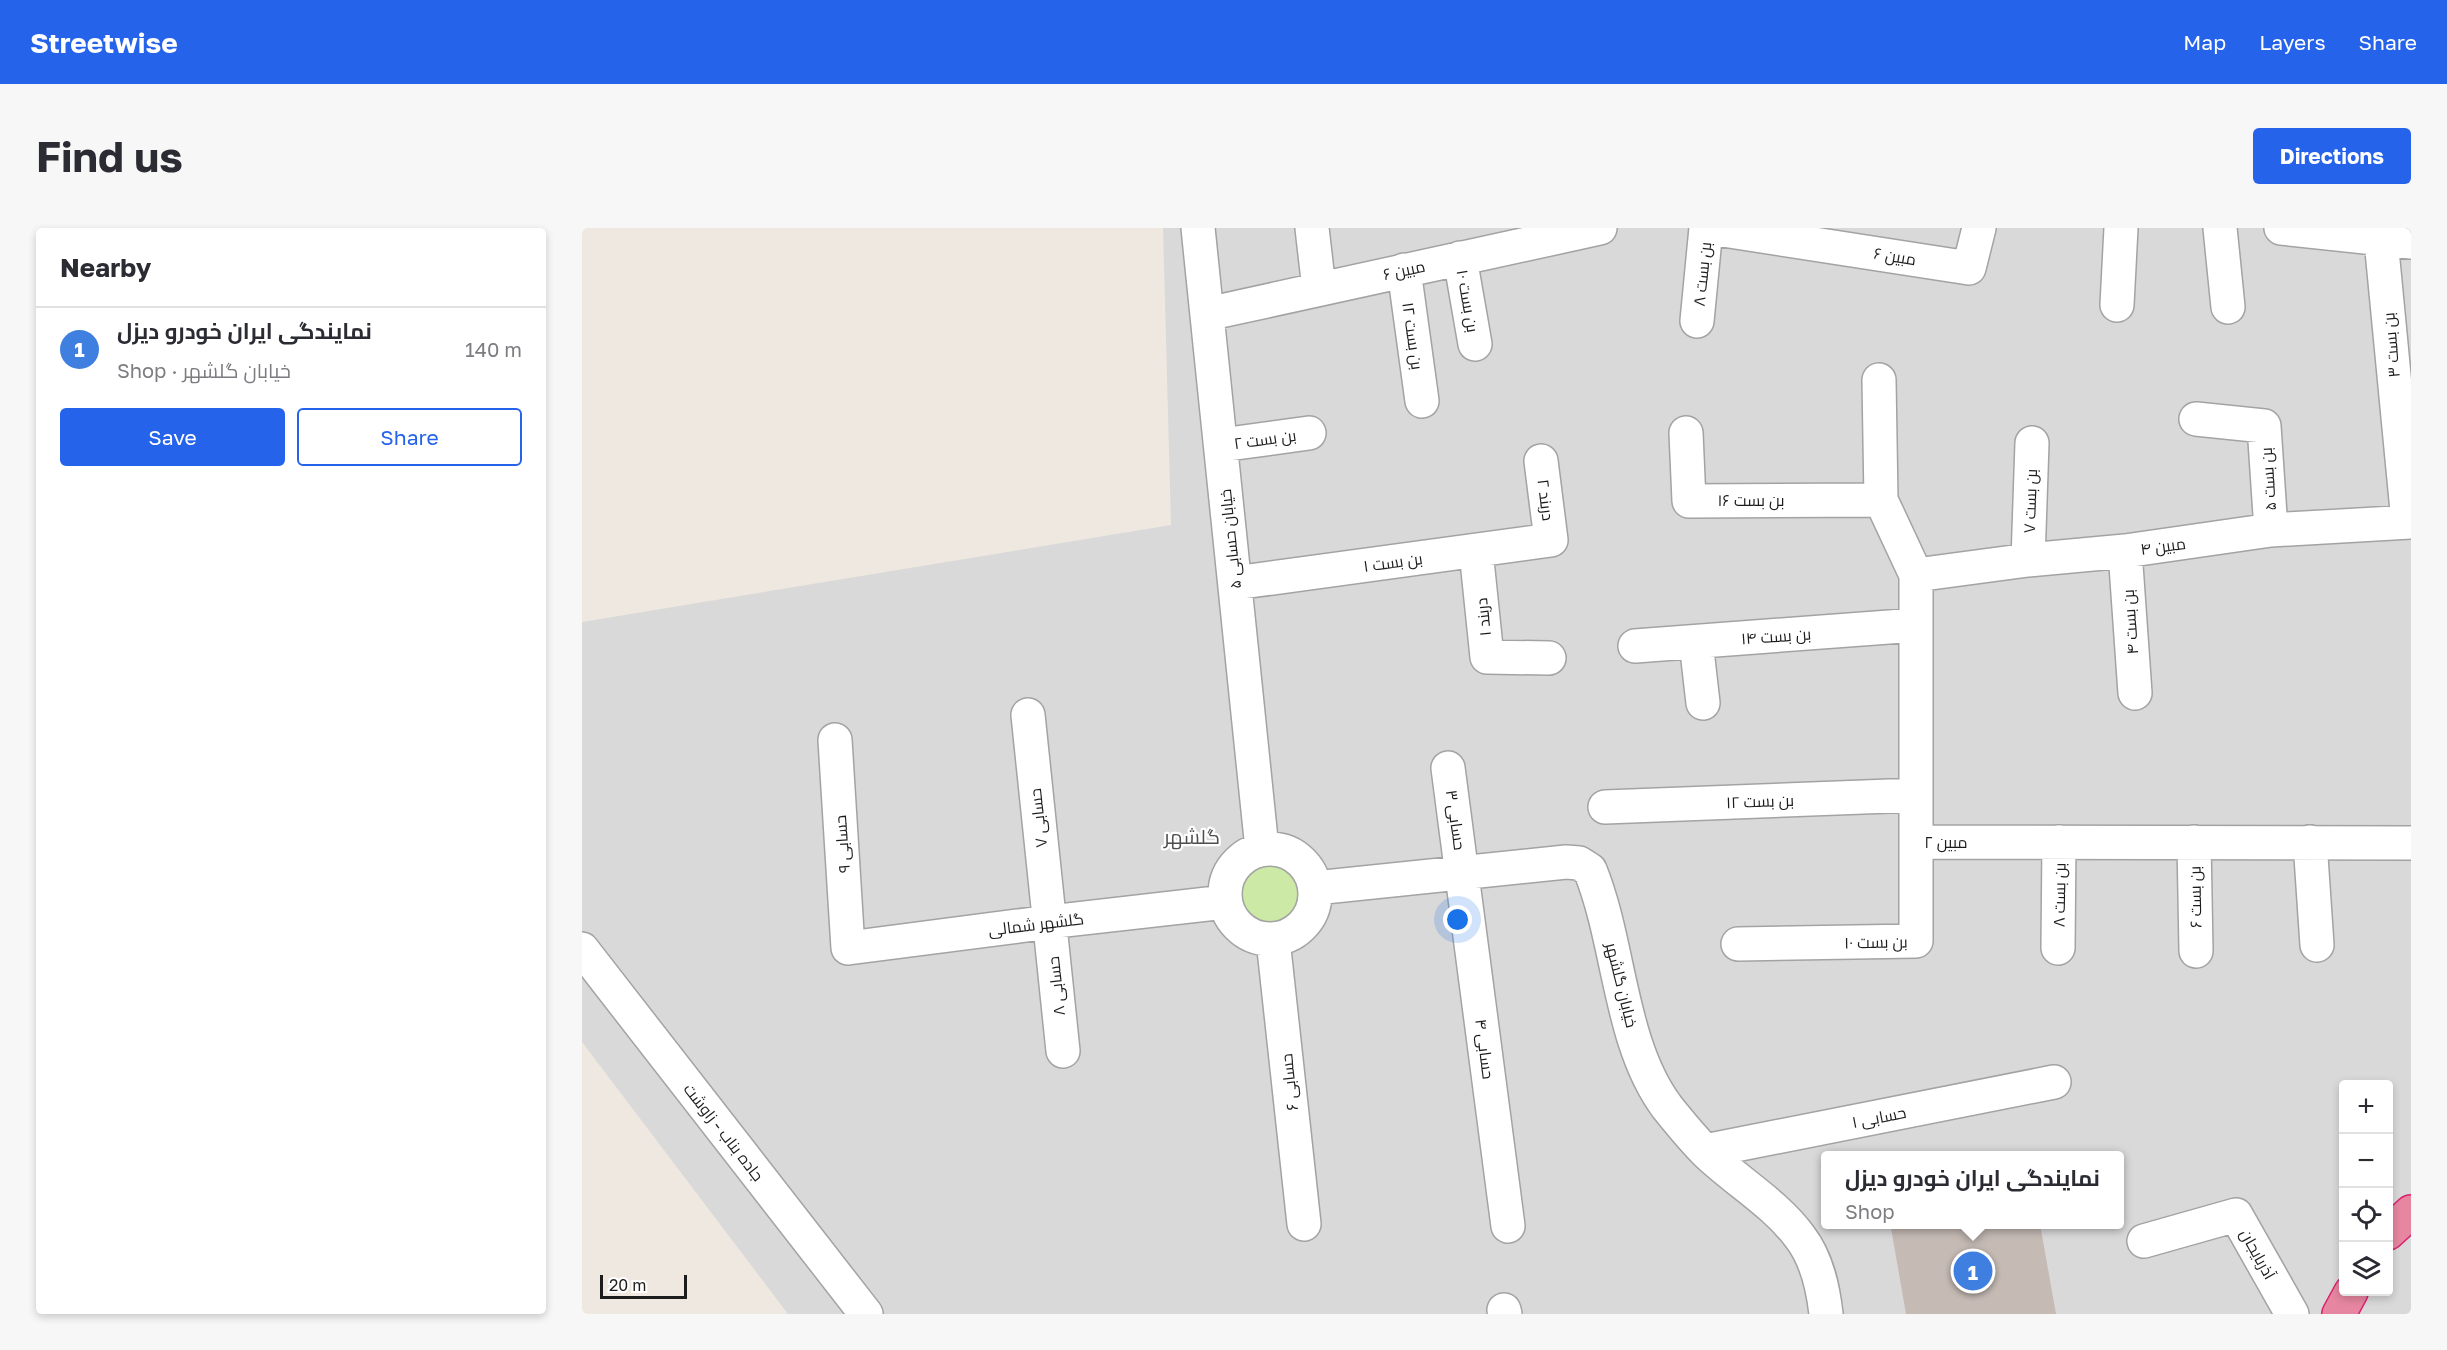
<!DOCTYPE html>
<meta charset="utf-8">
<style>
:root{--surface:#fff;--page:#f7f7f7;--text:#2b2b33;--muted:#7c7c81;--line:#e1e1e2;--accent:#2563eb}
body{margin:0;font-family:"Golos Text",Cairo,sans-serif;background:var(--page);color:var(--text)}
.controls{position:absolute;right:18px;bottom:18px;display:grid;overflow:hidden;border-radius:6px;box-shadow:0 3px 9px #0003}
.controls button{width:54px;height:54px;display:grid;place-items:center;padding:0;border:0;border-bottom:2px solid var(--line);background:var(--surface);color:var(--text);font:30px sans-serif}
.scale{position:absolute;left:18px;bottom:15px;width:87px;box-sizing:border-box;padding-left:6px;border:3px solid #1c1c1c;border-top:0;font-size:16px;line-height:21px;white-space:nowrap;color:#1c1c1c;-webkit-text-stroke:4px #fff;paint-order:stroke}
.you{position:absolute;left:876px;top:692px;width:21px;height:21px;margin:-15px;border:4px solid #fff;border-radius:50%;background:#1a73e8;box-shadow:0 0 0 9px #1a73e833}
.badge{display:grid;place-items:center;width:39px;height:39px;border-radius:50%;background:var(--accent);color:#fff;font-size:20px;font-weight:700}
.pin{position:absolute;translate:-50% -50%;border:3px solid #fff;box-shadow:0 2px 6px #0006}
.popup{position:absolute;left:1239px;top:923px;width:303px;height:78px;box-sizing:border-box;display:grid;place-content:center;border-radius:6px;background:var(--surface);filter:drop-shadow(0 2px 4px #0005);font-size:20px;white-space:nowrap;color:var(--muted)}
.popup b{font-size:22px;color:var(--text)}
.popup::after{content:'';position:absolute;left:50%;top:100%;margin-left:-12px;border:12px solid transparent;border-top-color:var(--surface)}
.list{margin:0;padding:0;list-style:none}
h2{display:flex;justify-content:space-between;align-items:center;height:78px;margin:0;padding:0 24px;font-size:26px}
h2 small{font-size:20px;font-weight:400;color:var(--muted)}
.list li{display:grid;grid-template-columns:39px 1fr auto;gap:18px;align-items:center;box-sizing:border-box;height:84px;padding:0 24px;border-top:2px solid var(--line)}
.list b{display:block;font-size:22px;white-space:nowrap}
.list p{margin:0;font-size:20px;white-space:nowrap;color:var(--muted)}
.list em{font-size:20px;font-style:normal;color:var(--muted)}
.actions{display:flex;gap:12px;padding:18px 24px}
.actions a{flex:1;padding:14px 0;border:2px solid var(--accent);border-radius:6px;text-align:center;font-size:21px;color:var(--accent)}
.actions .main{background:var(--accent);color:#fff}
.icon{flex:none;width:33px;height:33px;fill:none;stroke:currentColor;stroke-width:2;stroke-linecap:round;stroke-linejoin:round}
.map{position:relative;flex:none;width:1829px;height:1086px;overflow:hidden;border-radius:6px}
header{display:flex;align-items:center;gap:36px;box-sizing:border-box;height:84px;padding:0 30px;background:var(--accent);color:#fff}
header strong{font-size:28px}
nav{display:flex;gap:33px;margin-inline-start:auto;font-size:21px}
.intro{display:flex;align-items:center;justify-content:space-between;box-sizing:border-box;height:144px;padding:0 36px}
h1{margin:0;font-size:42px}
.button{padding:15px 27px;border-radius:6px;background:var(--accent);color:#fff;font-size:21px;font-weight:700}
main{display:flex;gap:36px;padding:0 36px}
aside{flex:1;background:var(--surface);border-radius:6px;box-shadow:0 3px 9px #0003}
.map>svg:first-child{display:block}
</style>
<header>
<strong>Streetwise</strong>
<nav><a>Map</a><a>Layers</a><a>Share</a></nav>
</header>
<div class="intro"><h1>Find us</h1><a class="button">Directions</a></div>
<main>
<aside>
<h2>Nearby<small></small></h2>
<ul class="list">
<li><span class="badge" style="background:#3f7fe0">1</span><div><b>نمایندگی ایران خودرو دیزل</b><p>Shop · خیابان گلشهر</p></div><em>140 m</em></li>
</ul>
<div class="actions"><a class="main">Save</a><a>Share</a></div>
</aside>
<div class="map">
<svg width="1829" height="1086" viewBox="0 0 1829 1086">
<rect width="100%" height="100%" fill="#eee8e1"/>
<path fill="#dad9d9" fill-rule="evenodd" d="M 581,0 L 1829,0 L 1829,1086 L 206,1086 L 0,814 L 0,394 L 589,297 ZM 1762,856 L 1806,856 L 1806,1064 L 1762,1064 ZM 1244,928 L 1538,928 L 1538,996 L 1244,996 Z"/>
<path fill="#cceaa5" d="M658 666a30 30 0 1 1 60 0a30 30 0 1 1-60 0Z"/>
<path fill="#c5bab4" d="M 1324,996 L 1458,996 L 1474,1086 L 1324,1086 L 1309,1000 Z"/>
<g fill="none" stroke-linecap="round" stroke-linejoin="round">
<defs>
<path id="minor" d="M 616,0 L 680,621
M 730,0 L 737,61
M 1128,0 L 1387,40 L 1397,0
M 1638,0 L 1646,79
M 1699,0 L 1829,14
M 1799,12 L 1826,293
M 878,30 L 893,116
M 822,42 L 840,173
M 1535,77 L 1539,0
M 625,86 L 1018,0
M 1115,93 L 1124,0
M 1614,191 L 1682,198 L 1689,302
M 1104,205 L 1107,273 L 1299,272
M 639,217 L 727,205
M 894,323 L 905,429 L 967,430
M 1543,323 L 1553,465
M 1446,332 L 1450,215
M 1334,347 L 1446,332 L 1543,323 L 1689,302 L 1829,294
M 653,355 L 969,312 L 959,233
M 1114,414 L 1121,475
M 1053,418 L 1334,397
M 446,487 L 481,823
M 253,512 L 266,720 L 467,694 L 643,674
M 866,540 L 926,998
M 1023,579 L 1334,567
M 1334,614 L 1829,615
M 1612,614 L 1614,723
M 1728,614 L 1735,717
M643 666a45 45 0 1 1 90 0a45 45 0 1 1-90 0Z
M 733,660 L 984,634 L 997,635 L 1008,642 C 1038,715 1037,815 1085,879 C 1097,894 1110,910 1124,924 C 1154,953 1193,975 1218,1009 C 1235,1031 1241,1059 1244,1086
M 691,712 L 722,996
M 1156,716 L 1334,713 L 1334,347 L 1299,272 L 1297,152
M 1476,720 L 1477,614
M 0,721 L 284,1086
M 1123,923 L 1472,854
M 1562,1013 L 1654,987 L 1710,1086
M 922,1082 L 923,1086"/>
<path id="highway" d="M 1806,1005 L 1829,984
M 1757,1086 L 1769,1064"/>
</defs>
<use href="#minor" stroke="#a3a3a3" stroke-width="36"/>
<use href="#highway" stroke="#d9206e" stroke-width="36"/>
<use href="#minor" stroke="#fff" stroke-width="33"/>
<use href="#highway" stroke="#e786a0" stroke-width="33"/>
</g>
<g text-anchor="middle" stroke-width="4.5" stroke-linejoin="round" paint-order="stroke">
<g font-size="16" fill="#1c1c1c" stroke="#fff">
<text transform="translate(1313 28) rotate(9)" y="6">مبین ۶</text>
<text transform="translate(822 42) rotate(-12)" y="6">مبین ۶</text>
<text transform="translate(1120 46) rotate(-84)" y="6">بن بست ۸</text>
<text transform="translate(886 73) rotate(80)" y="6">بن بست ۱۰</text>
<text transform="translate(831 108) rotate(82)" y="6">بن بست ۱۲</text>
<text transform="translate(1809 117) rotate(-95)" y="6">بن بست ۳</text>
<text transform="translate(683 211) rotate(-8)" y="6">بن بست ۲</text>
<text transform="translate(1686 251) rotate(-94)" y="6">بن بست ۵</text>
<text transform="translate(964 272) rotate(83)" y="6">دربند ۲</text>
<text x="1169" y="278">بن بست ۱۶</text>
<text transform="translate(1448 273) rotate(-88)" y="6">بن بست ۷</text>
<text transform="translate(648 311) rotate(-96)" y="6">خیابان حسابی ۵</text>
<text transform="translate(1581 318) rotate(-8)" y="6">مبین ۴</text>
<text transform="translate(811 334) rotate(-8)" y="6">بن بست ۱</text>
<text transform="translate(901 389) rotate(-96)" y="6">دربند ۱</text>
<text transform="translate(1548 394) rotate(-94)" y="6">بن بست ۴</text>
<text transform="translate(1194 408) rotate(-4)" y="6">بن بست ۱۴</text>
<text transform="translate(1178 573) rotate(-2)" y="6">بن بست ۱۲</text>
<text transform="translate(456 590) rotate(-96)" y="6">حسابی ۷</text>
<text transform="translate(874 592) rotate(82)" y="6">حسابی ۳</text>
<text x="1364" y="620">مبین ۲</text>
<text transform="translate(260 616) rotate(-94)" y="6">حسابی ۹</text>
<text transform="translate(1477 667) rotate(-89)" y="6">بن بست ۸</text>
<text transform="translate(1613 669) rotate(-91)" y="6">بن بست ۶</text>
<text transform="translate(454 696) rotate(-7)" y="6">گلشهر شمالی</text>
<text transform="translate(1294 714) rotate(-1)" y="6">بن بست ۱۰</text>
<text transform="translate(1040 757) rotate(76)" y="6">خیابان گلشهر</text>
<text transform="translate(474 758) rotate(-96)" y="6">حسابی ۸</text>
<text transform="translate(903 821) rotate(83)" y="6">حسابی ۴</text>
<text transform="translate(707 854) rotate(-96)" y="6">حسابی ۶</text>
<text transform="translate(1297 889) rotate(-11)" y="6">حسابی ۱</text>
<text transform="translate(142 904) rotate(52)" y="6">جاده بناب - زاوشت</text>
<text transform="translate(1676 1026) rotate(61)" y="6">آذربایجان</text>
</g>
<g font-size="20" fill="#4f4f4f" stroke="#fff">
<text x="610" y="616">گلشهر</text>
</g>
</g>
</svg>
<div class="controls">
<button>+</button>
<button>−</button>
<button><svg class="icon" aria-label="locate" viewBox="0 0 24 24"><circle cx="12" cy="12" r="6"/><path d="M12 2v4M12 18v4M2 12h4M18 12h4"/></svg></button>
<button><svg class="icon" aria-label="layers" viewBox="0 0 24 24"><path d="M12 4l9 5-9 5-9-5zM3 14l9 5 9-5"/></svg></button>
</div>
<div class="scale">20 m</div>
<div class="you"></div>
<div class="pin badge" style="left:1391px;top:1043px;background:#3f7fe0">1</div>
<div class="popup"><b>نمایندگی ایران خودرو دیزل</b>Shop</div>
</div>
</main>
